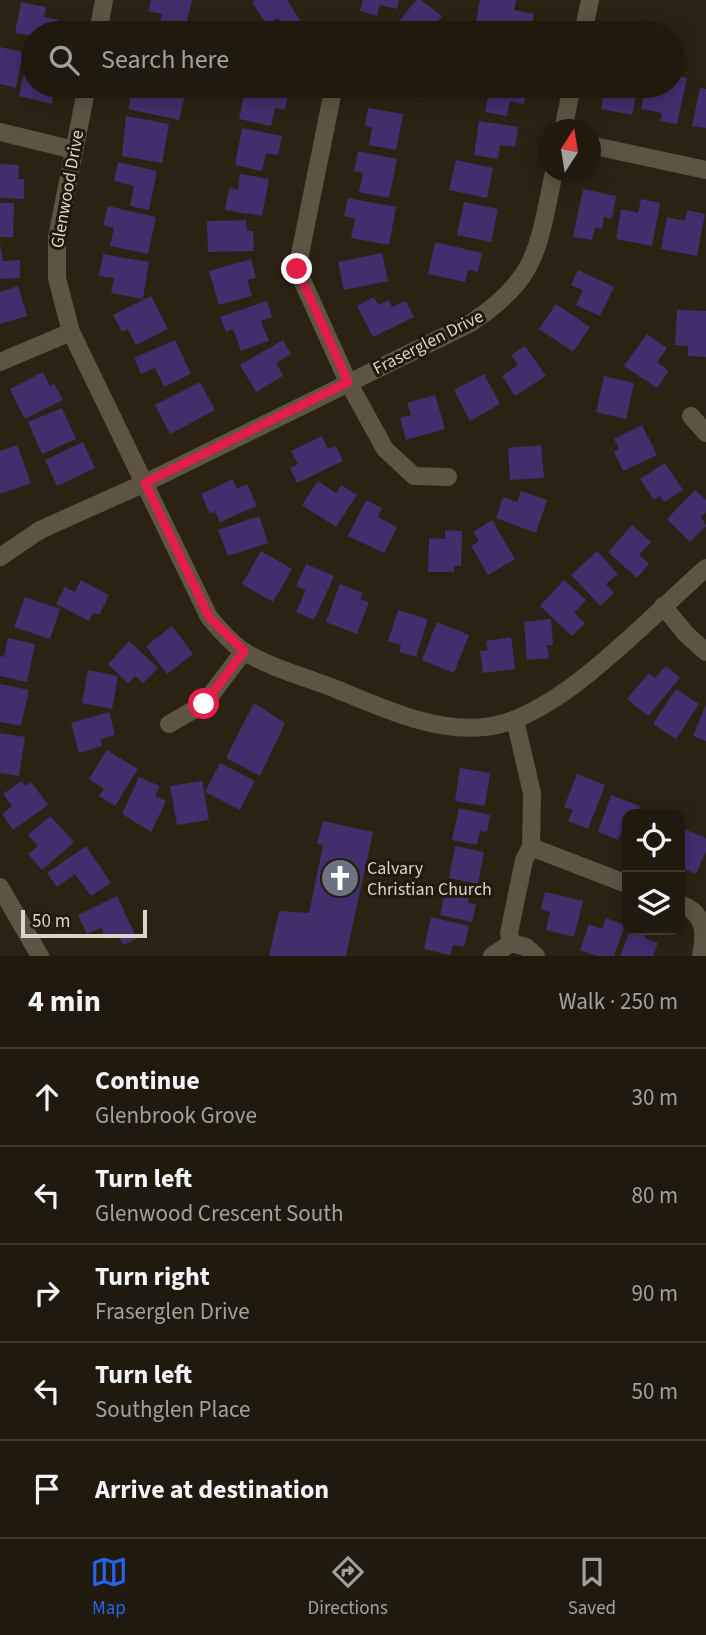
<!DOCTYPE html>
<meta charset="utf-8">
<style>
:root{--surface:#201a0e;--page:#2d271c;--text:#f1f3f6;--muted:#a2a19e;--line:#3d382e;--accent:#2563eb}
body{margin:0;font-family:"Source Sans 3",sans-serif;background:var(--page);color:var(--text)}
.controls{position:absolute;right:21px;bottom:21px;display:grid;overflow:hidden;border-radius:14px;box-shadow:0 4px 18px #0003}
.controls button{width:63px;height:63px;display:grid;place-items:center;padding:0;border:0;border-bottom:2px solid var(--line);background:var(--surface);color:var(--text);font:35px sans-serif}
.compass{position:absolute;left:538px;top:119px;width:63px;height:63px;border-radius:50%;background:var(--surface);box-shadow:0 4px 18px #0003;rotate:12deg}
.scale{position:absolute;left:21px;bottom:18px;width:126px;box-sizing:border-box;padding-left:7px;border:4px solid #dad4ca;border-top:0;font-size:19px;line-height:24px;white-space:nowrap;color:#dad4ca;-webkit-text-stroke:5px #21190a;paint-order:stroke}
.stop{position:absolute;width:21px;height:21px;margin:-16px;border:5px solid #e11d48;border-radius:50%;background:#fff}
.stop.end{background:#e11d48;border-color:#fff;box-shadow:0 2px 7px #0008}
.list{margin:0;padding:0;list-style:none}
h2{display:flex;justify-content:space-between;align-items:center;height:91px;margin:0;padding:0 28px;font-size:30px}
h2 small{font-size:23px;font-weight:400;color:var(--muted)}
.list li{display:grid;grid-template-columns:46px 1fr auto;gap:21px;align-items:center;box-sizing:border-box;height:98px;padding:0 28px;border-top:2px solid var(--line)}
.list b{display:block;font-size:26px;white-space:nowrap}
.list p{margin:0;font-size:23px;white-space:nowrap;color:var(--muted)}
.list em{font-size:23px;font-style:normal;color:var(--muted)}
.icon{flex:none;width:38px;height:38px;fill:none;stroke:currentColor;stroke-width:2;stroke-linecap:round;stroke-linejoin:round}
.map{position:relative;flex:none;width:706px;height:956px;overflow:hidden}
.search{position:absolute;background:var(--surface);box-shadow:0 4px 18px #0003;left:21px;right:21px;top:21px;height:77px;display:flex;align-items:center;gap:18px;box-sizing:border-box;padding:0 24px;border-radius:38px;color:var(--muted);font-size:26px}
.sheet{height:581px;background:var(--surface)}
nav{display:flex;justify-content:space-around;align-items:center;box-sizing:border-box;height:98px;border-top:2px solid var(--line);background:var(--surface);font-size:19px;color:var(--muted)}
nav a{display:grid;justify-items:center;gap:4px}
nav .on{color:var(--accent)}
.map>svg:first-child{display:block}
</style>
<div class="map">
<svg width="706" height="956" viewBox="0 0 706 956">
<rect width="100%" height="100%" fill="#2b2213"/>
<path fill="#422e6d" d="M 151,0 L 192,0 L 185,28 L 160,22 L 162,14 L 148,11 Z
M 255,0 L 287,0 L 301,22 L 286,31 L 278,18 L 267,25 L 252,2 Z
M 363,0 L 399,0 L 397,9 L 380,5 L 377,16 L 360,11 Z
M 416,0 L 421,0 L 442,16 L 429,33 L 401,33 L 394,28 Z
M 480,0 L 516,0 L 514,10 L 534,14 L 530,33 L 476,22 Z
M 21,2 L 46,7 L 44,17 L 59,20 L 57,33 L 33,33 L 33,36 L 15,33 Z
M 0,47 L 23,52 L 16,88 L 0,84 Z
M 27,59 L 33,60 L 33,86 L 55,86 L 52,104 L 19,96 Z
M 673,75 L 687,78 L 677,124 L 660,121 L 662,113 L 641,109 L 646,86 L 673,86 Z
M 143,86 L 187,86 L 179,120 L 128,109 L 132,92 L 141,94 Z
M 246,86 L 289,92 L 285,110 L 275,108 L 271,126 L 239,119 Z
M 387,86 L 425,86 L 422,99 L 386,90 Z
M 490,86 L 527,86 L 524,104 L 510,101 L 507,116 L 485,112 Z
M 605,86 L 638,86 L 632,115 L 601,109 Z
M 700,88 L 706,89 L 706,128 L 692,126 Z
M 368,108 L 403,114 L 396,150 L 369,145 L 372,127 L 365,126 Z
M 126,116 L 169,124 L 162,163 L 122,156 Z
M 479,121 L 518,127 L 515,147 L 500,145 L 498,159 L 474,155 Z
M 242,128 L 282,136 L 278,155 L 266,153 L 262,171 L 235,165 Z
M 358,151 L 397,159 L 389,198 L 359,192 L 363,173 L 354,171 Z
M 456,160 L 493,168 L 487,198 L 449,190 Z
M 118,162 L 157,171 L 149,210 L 130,206 L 134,186 L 114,181 Z
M 0,164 L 19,165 L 18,179 L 24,179 L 24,199 L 0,198 Z
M 240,174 L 269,179 L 262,216 L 225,210 L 229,188 L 238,190 Z
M 583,189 L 616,196 L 612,219 L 604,217 L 602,229 L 595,227 L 592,240 L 573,237 Z
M 348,198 L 396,207 L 389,245 L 351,238 L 355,218 L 344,216 Z
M 641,199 L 660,203 L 652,246 L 616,239 L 621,209 L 638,213 Z
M 464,202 L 498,209 L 491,242 L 457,235 Z
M 0,203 L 14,203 L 13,237 L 0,237 Z
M 108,206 L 156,217 L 148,254 L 110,246 L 114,228 L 103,225 Z
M 687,210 L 705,214 L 697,256 L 661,249 L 667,217 L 685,221 Z
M 246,220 L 247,231 L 253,231 L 254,251 L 208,252 L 207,221 Z
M 435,242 L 482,253 L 478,272 L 468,270 L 465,282 L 428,274 Z
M 0,243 L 3,261 L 20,260 L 20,278 L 0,279 Z
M 382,253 L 388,281 L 344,290 L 338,262 Z
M 103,254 L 149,262 L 143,299 L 111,293 L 114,278 L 99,276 Z
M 251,259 L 256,278 L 247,280 L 252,296 L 219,305 L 209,271 Z
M 578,270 L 614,287 L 600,316 L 576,305 L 583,290 L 571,285 Z
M 18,286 L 27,316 L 0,324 L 0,292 Z
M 151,296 L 168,329 L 136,345 L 128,329 L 122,332 L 113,315 Z
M 374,297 L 378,305 L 389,300 L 392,307 L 406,301 L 414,317 L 373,337 L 357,306 Z
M 267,301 L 272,317 L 261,321 L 269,341 L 241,351 L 233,329 L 226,332 L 220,317 Z
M 556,304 L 590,327 L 573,352 L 539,329 Z
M 677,310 L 706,311 L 706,357 L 688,356 L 688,346 L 675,345 Z
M 647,334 L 667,348 L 657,362 L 669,371 L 657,388 L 624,366 Z
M 175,340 L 191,374 L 164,387 L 155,368 L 141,374 L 134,358 Z
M 283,340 L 291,354 L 276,363 L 283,376 L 256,392 L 240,365 Z
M 525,346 L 546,376 L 515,396 L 502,376 L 518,365 L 511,355 Z
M 43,372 L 50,386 L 54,384 L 63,400 L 25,419 L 10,389 Z
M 484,374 L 500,404 L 470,421 L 454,390 Z
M 604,376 L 634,383 L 626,419 L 596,412 Z
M 200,382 L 215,410 L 170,434 L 155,405 Z
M 435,395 L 445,429 L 406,440 L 400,418 L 411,415 L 407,403 Z
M 62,408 L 76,439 L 42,454 L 28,422 Z
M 642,425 L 657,455 L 623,471 L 614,452 L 619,449 L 614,439 Z
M 322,436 L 328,449 L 336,446 L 343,461 L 297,483 L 290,468 L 298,464 L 291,451 Z
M 83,442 L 95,468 L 57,486 L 45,460 Z
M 17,445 L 31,483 L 0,494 L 0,451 Z
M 541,445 L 544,478 L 510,480 L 508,448 Z
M 665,463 L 683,490 L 664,502 L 660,496 L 654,500 L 640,479 Z
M 233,479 L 237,489 L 247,484 L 257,506 L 220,522 L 215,511 L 210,514 L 201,494 Z
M 318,481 L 336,493 L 341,485 L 357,495 L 336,527 L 302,505 Z
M 695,490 L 706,500 L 706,512 L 701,517 L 706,526 L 690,542 L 667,519 Z
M 521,491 L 547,500 L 536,533 L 496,518 L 503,497 L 517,502 Z
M 366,500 L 382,508 L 378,517 L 397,527 L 384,553 L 348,536 Z
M 259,516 L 268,543 L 228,556 L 218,530 Z
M 492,520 L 515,559 L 488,575 L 471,546 L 479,541 L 473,532 Z
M 632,525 L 651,542 L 639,555 L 649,564 L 637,578 L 608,552 Z
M 445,530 L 462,531 L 461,566 L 454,566 L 454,572 L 428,572 L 429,538 L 445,539 Z
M 261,551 L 292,569 L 273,602 L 242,584 Z
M 597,551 L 618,574 L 606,584 L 614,593 L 600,606 L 571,575 Z
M 306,564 L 334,576 L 314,620 L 296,612 L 306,590 L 296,586 Z
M 81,580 L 109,595 L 99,615 L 93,613 L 89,621 L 56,604 L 65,587 L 75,592 Z
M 564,580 L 586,600 L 574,613 L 585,623 L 572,636 L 540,606 Z
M 340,584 L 363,593 L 360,599 L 369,602 L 357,634 L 326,622 Z
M 25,597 L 60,609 L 50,639 L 14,627 Z
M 398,610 L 428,619 L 416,657 L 399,652 L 401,645 L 388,641 Z
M 551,619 L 553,645 L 547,645 L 549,658 L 527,660 L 524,622 Z
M 437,622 L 469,635 L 454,673 L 422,660 Z
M 172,626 L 193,654 L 167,674 L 146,646 Z
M 511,637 L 515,669 L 483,673 L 480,651 L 488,650 L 486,641 Z
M 8,638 L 35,644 L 27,682 L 0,676 L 0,656 L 4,657 Z
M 129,641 L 158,668 L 143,683 L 135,676 L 128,683 L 108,664 Z
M 666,666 L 680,678 L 648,716 L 627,699 L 649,673 L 655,678 Z
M 88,670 L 118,676 L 112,709 L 82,703 Z
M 0,684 L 29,690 L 21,726 L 0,722 Z
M 676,689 L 699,704 L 676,739 L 653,724 Z
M 254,703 L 285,723 L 260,776 L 226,758 Z
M 706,704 L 706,741 L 693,736 Z
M 109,712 L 115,735 L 100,739 L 102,746 L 79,753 L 71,723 Z
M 0,733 L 25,737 L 19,776 L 0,773 Z
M 107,750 L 138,769 L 115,806 L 99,796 L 104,789 L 89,779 Z
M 220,763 L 255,781 L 240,810 L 205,792 Z
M 460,768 L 490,773 L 485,806 L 455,801 Z
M 577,774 L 605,785 L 588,829 L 568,821 L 573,810 L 564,807 Z
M 139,777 L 160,786 L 155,796 L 166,801 L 151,832 L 122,814 Z
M 21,781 L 26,786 L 31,782 L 48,805 L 13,830 L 2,814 L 12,806 L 3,794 Z
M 202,781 L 209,820 L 177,825 L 170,786 Z
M 611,795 L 640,806 L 637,814 L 627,814 L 627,828 L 623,826 L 618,840 L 598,832 Z
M 459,808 L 490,815 L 487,832 L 480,831 L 477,845 L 452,840 Z
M 50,816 L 74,842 L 42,870 L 28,854 L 38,846 L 28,835 Z
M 323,821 L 373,832 L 346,956 L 269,956 L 279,911 L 309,913 L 323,845 L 317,844 Z
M 682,828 L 706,838 L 706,851 L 696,874 L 680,867 L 685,857 L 680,855 Z
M 86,846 L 111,883 L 91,896 L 75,874 L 57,887 L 47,873 Z
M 455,846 L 484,852 L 478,884 L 449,878 Z
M 447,882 L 471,887 L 468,903 L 476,904 L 472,922 L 440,915 Z
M 545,892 L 583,901 L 574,937 L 546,930 L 550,912 L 541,909 Z
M 117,896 L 137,939 L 123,945 L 118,934 L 106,939 L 101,928 L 87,934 L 78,915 Z
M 431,917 L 469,926 L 464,947 L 453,945 L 450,955 L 424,949 Z
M 606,918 L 625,925 L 614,956 L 597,956 L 580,950 L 589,924 L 602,929 Z
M 630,930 L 648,931 L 645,938 L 658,943 L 653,956 L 620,956 Z"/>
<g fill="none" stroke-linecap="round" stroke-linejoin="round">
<path stroke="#5e5443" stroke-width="18" d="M 98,33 L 104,0
M 583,33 L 590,0
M 87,86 L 57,237 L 57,278 L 71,332 L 209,617 C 219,629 230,642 243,651 C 268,667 308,678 336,689 C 382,708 433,732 484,727 C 557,721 650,616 706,568
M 334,86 L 297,269 L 348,382 L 385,449 L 414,476 L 448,477
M 563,130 L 572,86
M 0,132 L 74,150
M 590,145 L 706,170
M 0,362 L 71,332
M 691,416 L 706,433
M 0,557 L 40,530 L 145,483 L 469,324 C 539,279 538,247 554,172
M 663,606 L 686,634 L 706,652
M 169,724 L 204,704 L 244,651
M 531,847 L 627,884
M 0,887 L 40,956
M 680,904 C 705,913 706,932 701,956
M 511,943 L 509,933 L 524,860 L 531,847 L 532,793 L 515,720
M 492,956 L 511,943 L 526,947 L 536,956"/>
</g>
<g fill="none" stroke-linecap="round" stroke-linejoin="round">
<path stroke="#e11d48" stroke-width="9" d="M 204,704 L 244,651 L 209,617 L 145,483 L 348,382 L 297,269"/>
</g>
<defs>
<symbol id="church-disc" viewBox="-11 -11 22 22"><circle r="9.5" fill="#6b7280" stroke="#21190a"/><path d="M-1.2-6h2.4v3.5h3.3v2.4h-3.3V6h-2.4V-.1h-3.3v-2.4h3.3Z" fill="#fff"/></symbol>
</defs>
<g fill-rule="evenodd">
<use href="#church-disc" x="318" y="856" width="44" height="44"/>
</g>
<g text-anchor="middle" stroke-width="6" stroke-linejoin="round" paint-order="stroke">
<g font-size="18" fill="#dad4ca" stroke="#21190a">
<text transform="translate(67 189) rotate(-80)" y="6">Glenwood Drive</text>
<text transform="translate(428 342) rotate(-27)" y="6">Fraserglen Drive</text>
</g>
<g font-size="18" fill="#dad4ca" stroke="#21190a" text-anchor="start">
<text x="367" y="874">Calvary<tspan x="367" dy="21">Christian Church</tspan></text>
</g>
</g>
</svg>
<div class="controls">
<button><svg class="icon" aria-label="locate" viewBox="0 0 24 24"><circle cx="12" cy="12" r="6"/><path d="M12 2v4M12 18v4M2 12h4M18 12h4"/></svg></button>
<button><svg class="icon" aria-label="layers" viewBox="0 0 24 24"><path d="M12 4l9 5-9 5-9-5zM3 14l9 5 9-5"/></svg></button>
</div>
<svg class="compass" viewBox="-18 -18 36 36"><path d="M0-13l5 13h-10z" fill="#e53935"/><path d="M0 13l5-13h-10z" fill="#a2a19e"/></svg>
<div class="scale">50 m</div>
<div class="stop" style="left:204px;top:704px"></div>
<div class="stop end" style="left:297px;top:269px"></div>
<div class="search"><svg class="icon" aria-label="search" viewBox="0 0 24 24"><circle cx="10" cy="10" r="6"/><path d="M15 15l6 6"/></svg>Search here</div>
</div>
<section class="sheet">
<h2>4 min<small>Walk · 250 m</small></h2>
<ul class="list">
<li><svg class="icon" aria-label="ahead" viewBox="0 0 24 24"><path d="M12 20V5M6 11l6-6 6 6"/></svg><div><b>Continue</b><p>Glenbrook Grove</p></div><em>30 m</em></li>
<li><svg class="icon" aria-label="left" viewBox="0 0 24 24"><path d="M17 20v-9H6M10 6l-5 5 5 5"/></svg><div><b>Turn left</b><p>Glenwood Crescent South</p></div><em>80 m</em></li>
<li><svg class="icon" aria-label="right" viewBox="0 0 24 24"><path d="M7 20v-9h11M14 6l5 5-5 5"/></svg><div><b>Turn right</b><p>Fraserglen Drive</p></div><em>90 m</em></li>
<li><svg class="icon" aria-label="left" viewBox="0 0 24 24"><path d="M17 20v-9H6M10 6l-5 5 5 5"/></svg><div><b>Turn left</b><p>Southglen Place</p></div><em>50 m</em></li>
<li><svg class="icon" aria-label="arrive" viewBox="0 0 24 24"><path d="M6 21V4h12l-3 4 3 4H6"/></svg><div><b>Arrive at destination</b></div></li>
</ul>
</section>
<nav>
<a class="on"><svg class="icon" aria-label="map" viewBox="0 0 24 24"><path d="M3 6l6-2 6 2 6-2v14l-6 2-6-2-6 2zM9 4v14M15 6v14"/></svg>Map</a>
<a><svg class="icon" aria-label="directions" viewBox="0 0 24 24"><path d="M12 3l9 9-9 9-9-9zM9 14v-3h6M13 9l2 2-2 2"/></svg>Directions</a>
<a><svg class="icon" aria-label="saved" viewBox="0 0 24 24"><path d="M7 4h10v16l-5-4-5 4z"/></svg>Saved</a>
</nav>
